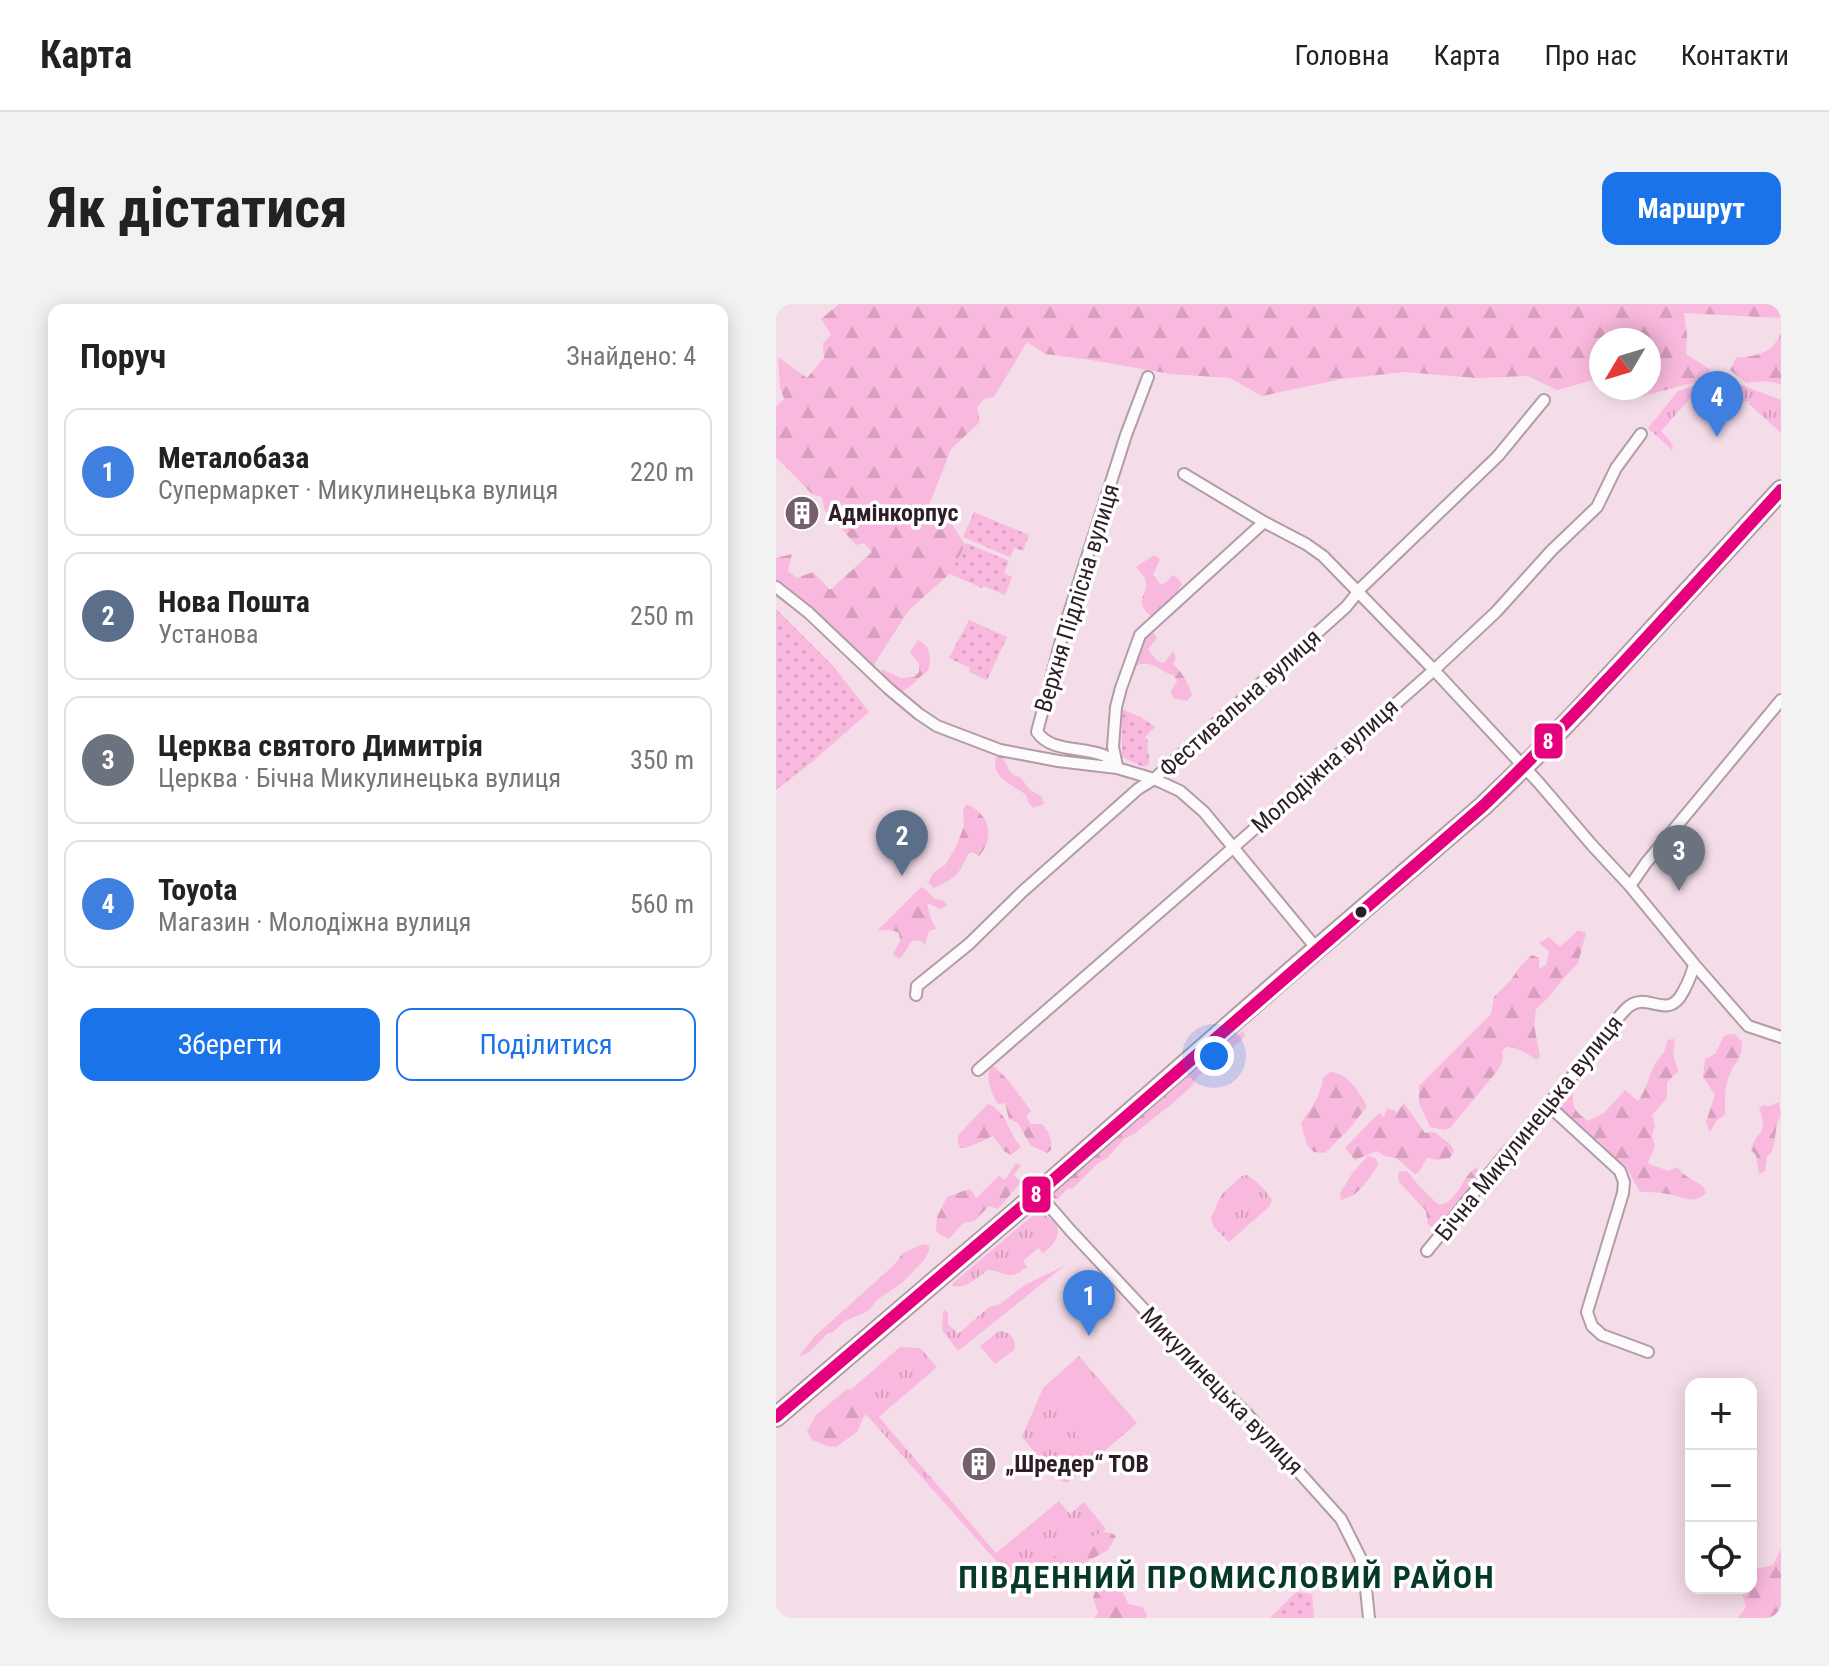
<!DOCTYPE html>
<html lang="uk">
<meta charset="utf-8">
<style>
:root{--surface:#fff;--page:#f2f2f2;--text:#222;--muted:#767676;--line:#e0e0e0;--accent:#1a73e8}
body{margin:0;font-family:"Roboto Condensed",sans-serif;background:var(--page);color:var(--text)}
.controls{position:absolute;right:24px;bottom:24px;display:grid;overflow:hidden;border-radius:16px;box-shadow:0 4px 20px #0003}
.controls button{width:72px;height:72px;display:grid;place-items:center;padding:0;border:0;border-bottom:2px solid var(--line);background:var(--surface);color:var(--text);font:40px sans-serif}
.compass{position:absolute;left:813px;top:24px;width:72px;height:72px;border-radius:50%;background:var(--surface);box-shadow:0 4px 20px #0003;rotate:232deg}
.you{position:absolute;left:438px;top:752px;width:28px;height:28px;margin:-20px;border:6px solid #fff;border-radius:50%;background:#1a73e8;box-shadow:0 0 0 12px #1a73e833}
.badge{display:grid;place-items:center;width:52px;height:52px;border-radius:50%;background:var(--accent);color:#fff;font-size:26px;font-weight:700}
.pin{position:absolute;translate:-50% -66px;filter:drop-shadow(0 2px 4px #0008)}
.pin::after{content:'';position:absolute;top:42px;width:28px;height:24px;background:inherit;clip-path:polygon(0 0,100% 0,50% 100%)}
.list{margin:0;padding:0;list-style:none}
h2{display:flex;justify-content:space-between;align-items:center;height:104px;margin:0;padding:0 32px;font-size:34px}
h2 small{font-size:26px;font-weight:400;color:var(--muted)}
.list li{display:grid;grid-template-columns:52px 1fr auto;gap:24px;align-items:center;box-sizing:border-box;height:128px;margin:0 16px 16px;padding:0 16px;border:2px solid var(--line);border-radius:16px}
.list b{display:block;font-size:30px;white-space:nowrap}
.list p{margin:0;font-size:26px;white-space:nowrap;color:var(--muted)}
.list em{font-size:26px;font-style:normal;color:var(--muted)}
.actions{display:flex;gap:16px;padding:24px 32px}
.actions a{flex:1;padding:18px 0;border:2px solid var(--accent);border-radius:16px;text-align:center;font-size:28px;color:var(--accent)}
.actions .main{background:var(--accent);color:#fff}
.icon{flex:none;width:44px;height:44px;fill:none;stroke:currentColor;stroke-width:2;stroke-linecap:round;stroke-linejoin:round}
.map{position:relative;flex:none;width:1005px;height:1314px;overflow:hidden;border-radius:16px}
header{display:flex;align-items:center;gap:48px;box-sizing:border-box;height:112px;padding:0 40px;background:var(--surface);border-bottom:2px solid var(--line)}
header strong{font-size:38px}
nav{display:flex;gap:44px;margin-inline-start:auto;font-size:28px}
.intro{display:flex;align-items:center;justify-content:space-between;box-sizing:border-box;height:192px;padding:0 48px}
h1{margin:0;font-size:56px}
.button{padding:20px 36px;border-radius:16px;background:var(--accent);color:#fff;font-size:28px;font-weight:700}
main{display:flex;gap:48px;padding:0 48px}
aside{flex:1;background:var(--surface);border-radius:16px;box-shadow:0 4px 20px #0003}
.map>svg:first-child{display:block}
</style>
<header>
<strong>Карта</strong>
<nav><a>Головна</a><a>Карта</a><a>Про нас</a><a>Контакти</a></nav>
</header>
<div class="intro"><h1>Як дістатися</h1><a class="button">Маршрут</a></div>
<main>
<aside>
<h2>Поруч<small>Знайдено: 4</small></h2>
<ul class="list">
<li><span class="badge" style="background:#3f7fe0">1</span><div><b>Металобаза</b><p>Супермаркет · Микулинецька вулиця</p></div><em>220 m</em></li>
<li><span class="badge" style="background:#5c6f8a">2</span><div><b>Нова Пошта</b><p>Установа</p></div><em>250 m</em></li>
<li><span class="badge" style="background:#6b7280">3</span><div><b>Церква святого Димитрія</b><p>Церква · Бічна Микулинецька вулиця</p></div><em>350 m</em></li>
<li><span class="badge" style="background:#3f7fe0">4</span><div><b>Toyota</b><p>Магазин · Молодіжна вулиця</p></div><em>560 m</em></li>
</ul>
<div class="actions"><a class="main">Зберегти</a><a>Поділитися</a></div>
</aside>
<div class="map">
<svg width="1005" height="1314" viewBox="0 0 1005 1314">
<defs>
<pattern id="grass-tufts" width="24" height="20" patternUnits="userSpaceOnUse" patternTransform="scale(2)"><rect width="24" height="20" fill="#f9b9de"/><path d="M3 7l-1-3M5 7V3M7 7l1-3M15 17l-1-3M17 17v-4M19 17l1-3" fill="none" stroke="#d69fbe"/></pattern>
<pattern id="forest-firs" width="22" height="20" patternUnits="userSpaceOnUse" patternTransform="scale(2)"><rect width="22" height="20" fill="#f9b9de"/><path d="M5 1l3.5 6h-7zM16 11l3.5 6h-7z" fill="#d69fbe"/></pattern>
<pattern id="garden-dots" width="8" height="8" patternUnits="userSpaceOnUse" patternTransform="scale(2)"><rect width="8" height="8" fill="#f9b9de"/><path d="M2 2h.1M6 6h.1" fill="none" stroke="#d69fbe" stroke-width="1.8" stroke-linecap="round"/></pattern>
</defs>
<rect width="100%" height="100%" fill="#f4dce9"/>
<path fill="url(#grass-tufts)" d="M 944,73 L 1005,96 L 1005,129 L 973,100 L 974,97 L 959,99 L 938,83 L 918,90 L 885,127 L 894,137 L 897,143 L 896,146 L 872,124 L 902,87 Z
M 471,871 C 482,877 489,886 496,896 L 493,903 L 453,938 L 437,922 L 435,914 L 446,890 L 466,872 Z
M 266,910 C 289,920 285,936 267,949 L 262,944 L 247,957 L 251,963 C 232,978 232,968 212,966 C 200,974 191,985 176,982 L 177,979 L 256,912 Z
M 288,962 L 182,1047 L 166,1026 L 167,1008 L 169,1006 L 172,1009 L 172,1020 L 182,1030 L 213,1003 L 224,1000 L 249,981 Z
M 223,1027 C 234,1027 241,1035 238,1046 L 219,1060 L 204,1042 Z
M 124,1043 L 144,1044 L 161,1063 L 103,1113 L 220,1249 L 283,1197 L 294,1210 L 308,1198 L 330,1225 L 245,1285 L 71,1089 Z
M 303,1052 L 361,1119 L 291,1179 L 280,1174 L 246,1133 L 267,1084 Z"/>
<path fill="url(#forest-firs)" d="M 63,0 L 1005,0 L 1005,14 L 908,9 L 911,30 L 910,50 L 935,66 L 923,77 L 849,97 L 847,84 L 873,84 L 873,36 L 825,36 L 825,74 L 781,86 L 752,72 L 700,74 L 628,68 L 566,75 L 486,92 L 454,74 L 395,70 L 315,56 L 269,50 L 251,38 L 218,93 L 208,95 L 201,103 L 204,118 L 175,145 L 149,212 L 174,217 L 194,249 L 169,274 L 133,306 L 97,362 L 37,305 L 0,278 L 0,254 L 16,250 L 12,267 L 21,274 L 37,268 L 54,286 L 96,248 L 88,239 L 80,241 L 48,205 L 46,193 L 36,190 L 0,153 L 0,103 L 8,95 L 4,83 L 2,53 L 31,74 L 48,54 L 47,39 L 55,31 L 45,15 Z
M 1005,30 L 1005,81 C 994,76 982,77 971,79 L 954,66 L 960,54 C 981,52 994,51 1005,30 Z
M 378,251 L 384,255 L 377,271 L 385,281 L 392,277 L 396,271 L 402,274 L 406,280 L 398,292 L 375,312 C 355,297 375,290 369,274 C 367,271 362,265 360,263 Z
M 377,328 L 381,334 L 372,345 L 381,357 L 388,359 L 397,347 L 400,354 L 397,360 C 407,369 412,379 416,391 L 411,397 L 397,394 L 395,387 L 401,377 L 397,371 C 383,368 374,353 359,363 L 359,356 L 365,335 Z
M 142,336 C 154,341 156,355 152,367 C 142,372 135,386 123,388 L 108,372 L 105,365 L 125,374 L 138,373 L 143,368 L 143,360 L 134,348 Z
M 220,453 L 227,453 L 233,466 L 238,471 L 245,474 L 253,485 L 266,493 L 268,500 L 257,504 L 252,498 L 250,491 C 237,480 214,474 220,453 Z
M 190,500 C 213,509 220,533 203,552 L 196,548 L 192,550 C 183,571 179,574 158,584 L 152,579 L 157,569 L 169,561 L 180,543 L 188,522 L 187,507 Z
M 145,583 C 155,587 155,597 167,596 L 171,602 L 164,605 L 151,599 L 154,612 L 160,625 L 153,627 L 149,641 L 143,636 L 136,637 C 131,643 129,650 123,655 L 117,650 L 124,637 L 123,629 C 116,625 110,627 102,626 Z
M 802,626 L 810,629 L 802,659 L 786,676 L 773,693 L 760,705 L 758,721 L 764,753 L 760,756 C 751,749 741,743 730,743 L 726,747 L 727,756 L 722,766 L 674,824 L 669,826 L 654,823 L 643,799 L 643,782 L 715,710 L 718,693 L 735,676 L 745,661 L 756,651 L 763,654 L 763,665 L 770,661 L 773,647 L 763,639 L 773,633 L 784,643 Z
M 467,727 L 469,731 L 465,737 L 459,741 L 451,750 L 421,773 L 416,782 L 397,799 L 358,830 L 348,835 L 331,854 L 322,859 L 297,884 L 291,885 L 282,895 L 276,895 C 277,889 279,886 286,884 L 287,879 L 297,872 L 302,865 L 307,863 C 314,849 330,846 339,833 L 344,831 L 354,820 L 381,799 L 383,794 L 393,789 L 399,781 L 404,779 L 419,764 L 428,760 L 440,744 Z
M 956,730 L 959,730 L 966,738 C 966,757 960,755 954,770 C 948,783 949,797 949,811 L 941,816 L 934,828 L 930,818 L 939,791 L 927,773 L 929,755 L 939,750 L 948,732 Z
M 898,735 C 900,741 896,748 898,754 C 899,760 902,761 902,768 L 891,778 L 891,794 L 876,811 L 879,821 L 876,832 L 879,842 L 872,858 L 873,860 L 893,867 L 901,863 L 910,872 L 927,882 L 930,889 C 915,902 907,892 891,890 C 882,888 873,888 864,888 L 849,861 L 839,855 L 822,836 L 812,836 L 782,810 L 785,799 L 782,794 L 791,786 L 797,789 C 796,804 800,809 812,817 L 828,809 L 849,786 L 862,797 C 870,787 873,771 879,760 C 886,748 889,752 891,736 Z
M 215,763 L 219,763 L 233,777 L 255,807 L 250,812 L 255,820 L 266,820 C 273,828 276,834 275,846 L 271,849 L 254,841 L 242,819 L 233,815 L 229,799 L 222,800 C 215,789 209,775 215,763 Z
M 554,768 C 572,768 583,788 591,802 L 575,823 L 549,849 L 538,848 L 531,841 L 525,819 C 535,804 545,792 547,774 Z
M 1003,798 L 1005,811 L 1001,819 L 998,840 L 996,847 L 991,853 L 989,867 L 983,870 L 980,851 L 975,846 C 980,826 993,831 983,804 L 987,801 L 994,802 Z
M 628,799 L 649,829 L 658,828 L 673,839 L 678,846 L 674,854 L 663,856 L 651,854 L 643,868 L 639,870 L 620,854 L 608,852 L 601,847 L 579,856 L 569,844 L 603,809 L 608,813 L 611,804 L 621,808 Z
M 212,800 C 231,807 233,830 245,843 L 235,851 L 228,847 L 217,832 L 193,843 L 185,844 C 181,838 180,835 184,829 Z
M 592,852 L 599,854 L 602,859 L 601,863 C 591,877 583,892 565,896 L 564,889 L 577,868 Z
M 240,859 L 245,861 L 238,871 L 245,878 L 222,905 L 213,902 L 198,917 L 187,919 L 173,935 L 164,931 L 160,926 L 161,913 L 171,893 L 193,885 L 195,886 L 200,894 L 223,872 L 229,876 Z
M 701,863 C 708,884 678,910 664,926 L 660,927 L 652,920 L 650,907 L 623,878 L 622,870 L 625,867 L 632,868 L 644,883 L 663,901 C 683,898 685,872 701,863 Z
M 147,940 L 153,942 L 153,947 L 148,956 L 126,979 L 102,995 L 92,1007 L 69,1017 L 57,1028 L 51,1030 L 33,1048 L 25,1052 L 24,1051 L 39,1032 L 118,961 L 127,949 Z
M 71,1085 L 79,1086 L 91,1096 L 91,1109 L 87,1114 L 82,1127 L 60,1143 L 51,1142 L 36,1136 L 31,1127 L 40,1111 Z
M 326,1228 L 335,1229 L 340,1232 L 332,1246 L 303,1262 L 293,1275 L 270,1285 L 256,1282 L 247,1277 L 247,1273 C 273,1256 297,1240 326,1228 Z
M 1005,1245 L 1005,1314 L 962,1314 L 970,1303 L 967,1292 L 962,1284 L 975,1284 L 975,1266 L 997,1261 Z
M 318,1266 L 324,1266 L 345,1284 L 352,1300 L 366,1303 L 371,1310 L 370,1314 L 318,1314 L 322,1309 L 317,1293 L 321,1283 L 314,1272 Z"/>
<path fill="#f9b9de" d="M 304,1058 L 358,1120 L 320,1153 L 266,1091 Z"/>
<path fill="url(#garden-dots)" d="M 198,208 L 253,231 L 247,247 L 238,244 L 234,253 L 187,233 Z
M 190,239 L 233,257 L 228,269 L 236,273 L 229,291 L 208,282 L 206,284 L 174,270 Z
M 0,305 L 58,363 L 93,408 L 36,458 L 0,486 Z
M 193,316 L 231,333 L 211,376 L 193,368 L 194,364 L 173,354 Z
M 346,405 L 368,415 L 379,423 L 369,433 L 372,437 C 370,445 374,451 373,460 L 367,463 L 346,453 Z
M 520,1288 L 536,1290 L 538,1314 L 494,1314 Z"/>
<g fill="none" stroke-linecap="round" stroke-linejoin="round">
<defs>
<path id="minor" d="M 408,170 L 488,218 L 530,240 L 547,252 L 658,366 L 763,479 L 815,540 L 854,582 L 918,660 C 916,670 912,679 907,688 C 891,719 870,684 850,705 C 835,720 825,738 812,754 C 778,794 742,834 709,875 C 689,899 671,923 651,947
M 0,283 L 33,309 L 113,385 L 143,410 L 161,422 L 224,446 L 282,457 L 341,464 L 378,475 L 404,487 L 428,508 L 541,645
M 341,462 L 337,443 L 340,403 L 345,384 L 364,331 L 488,218
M 341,464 C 337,459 333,453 327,451 C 305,442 276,449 261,428 L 288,325 L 350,131 L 372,73
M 854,582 L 870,559 L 1005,396
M 918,660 L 972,722 L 1005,733
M 140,691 L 141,682 L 193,640 L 246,588 L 362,485 L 378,475 L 570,303 L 586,283 L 722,152 L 768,96
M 202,766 L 425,572 L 658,366 L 720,308 L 775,247 L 821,203 L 840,164 L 865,130
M 772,801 L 844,867 L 848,878 L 847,889 L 811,1008 L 816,1022 L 826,1031 L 872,1048
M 262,889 L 294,926 L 417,1058 L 471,1110 L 565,1215 L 584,1253 L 589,1275 L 593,1314"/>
<path id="trunk" d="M 0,1113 L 262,889 L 513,669 L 707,502 L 758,453 L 803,406 L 1005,186"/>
</defs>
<use href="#minor" stroke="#b09da8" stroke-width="14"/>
<use href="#trunk" stroke="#b09da8" stroke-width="22"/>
<use href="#minor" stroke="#fdfafc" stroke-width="10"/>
<use href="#trunk" stroke="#fdfafc" stroke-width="18"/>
<defs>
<path id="bus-1" d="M 0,1113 L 262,889 L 707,502 C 811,402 907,293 1005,186"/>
</defs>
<use href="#bus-1" stroke="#fff" stroke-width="18"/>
<use href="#bus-1" stroke="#e5007d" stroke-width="12"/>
</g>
<defs>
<symbol id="building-disc" viewBox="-11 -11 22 22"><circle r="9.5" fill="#73606b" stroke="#fff"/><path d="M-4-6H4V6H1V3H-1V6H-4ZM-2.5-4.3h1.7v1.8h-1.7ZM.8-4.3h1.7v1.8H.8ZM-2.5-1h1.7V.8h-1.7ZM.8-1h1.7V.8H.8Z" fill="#fff"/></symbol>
</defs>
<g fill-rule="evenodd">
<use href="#building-disc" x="6" y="189" width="40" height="40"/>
<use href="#building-disc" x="183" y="1140" width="40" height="40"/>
</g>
<circle fill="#2e1e27" stroke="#fff" stroke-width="3" cx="585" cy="608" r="7"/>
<g text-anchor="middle" stroke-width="7" stroke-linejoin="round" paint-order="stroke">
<g font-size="24" font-weight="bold" fill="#2e1e27" stroke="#fff" text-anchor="start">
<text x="52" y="217">Адмінкорпус</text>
<text x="229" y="1168">„Шредер“ ТОВ</text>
</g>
<g font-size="24" fill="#2e1e27" stroke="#fff">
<text transform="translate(301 294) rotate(-73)" y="8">Верхня Підлісна вулиця</text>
<text transform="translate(464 399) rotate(-42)" y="8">Фестивальна вулиця</text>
<text transform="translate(549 462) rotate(-42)" y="8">Молодіжна вулиця</text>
<text transform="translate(753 824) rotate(-51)" y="8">Бічна Микулинецька вулиця</text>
<text transform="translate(446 1087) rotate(46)" y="8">Микулинецька вулиця</text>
</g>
<g font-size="32" font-weight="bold" letter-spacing="2" fill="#073927" stroke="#fff">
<text x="451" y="1284">ПІВДЕННИЙ ПРОМИСЛОВИЙ РАЙОН</text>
</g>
</g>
<g stroke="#fff" stroke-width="3">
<rect x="757" y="418" width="31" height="38" rx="8" fill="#e5007d"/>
<rect x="245" y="871" width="31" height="39" rx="8" fill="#e5007d"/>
</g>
<g font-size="22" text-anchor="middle" font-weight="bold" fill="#fff">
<text x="772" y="445">8</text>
<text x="260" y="898">8</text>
</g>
</svg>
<div class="controls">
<button>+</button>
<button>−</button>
<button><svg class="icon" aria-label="locate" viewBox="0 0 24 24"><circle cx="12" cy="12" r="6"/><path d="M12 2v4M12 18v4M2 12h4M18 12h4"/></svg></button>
</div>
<svg class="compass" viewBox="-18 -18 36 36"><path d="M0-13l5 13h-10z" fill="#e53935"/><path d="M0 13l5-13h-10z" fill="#767676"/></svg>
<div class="you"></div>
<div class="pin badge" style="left:313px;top:1032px;background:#3f7fe0">1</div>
<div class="pin badge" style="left:126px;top:572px;background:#5c6f8a">2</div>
<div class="pin badge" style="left:903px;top:587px;background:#6b7280">3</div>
<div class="pin badge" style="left:941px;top:133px;background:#3f7fe0">4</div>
</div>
</main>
